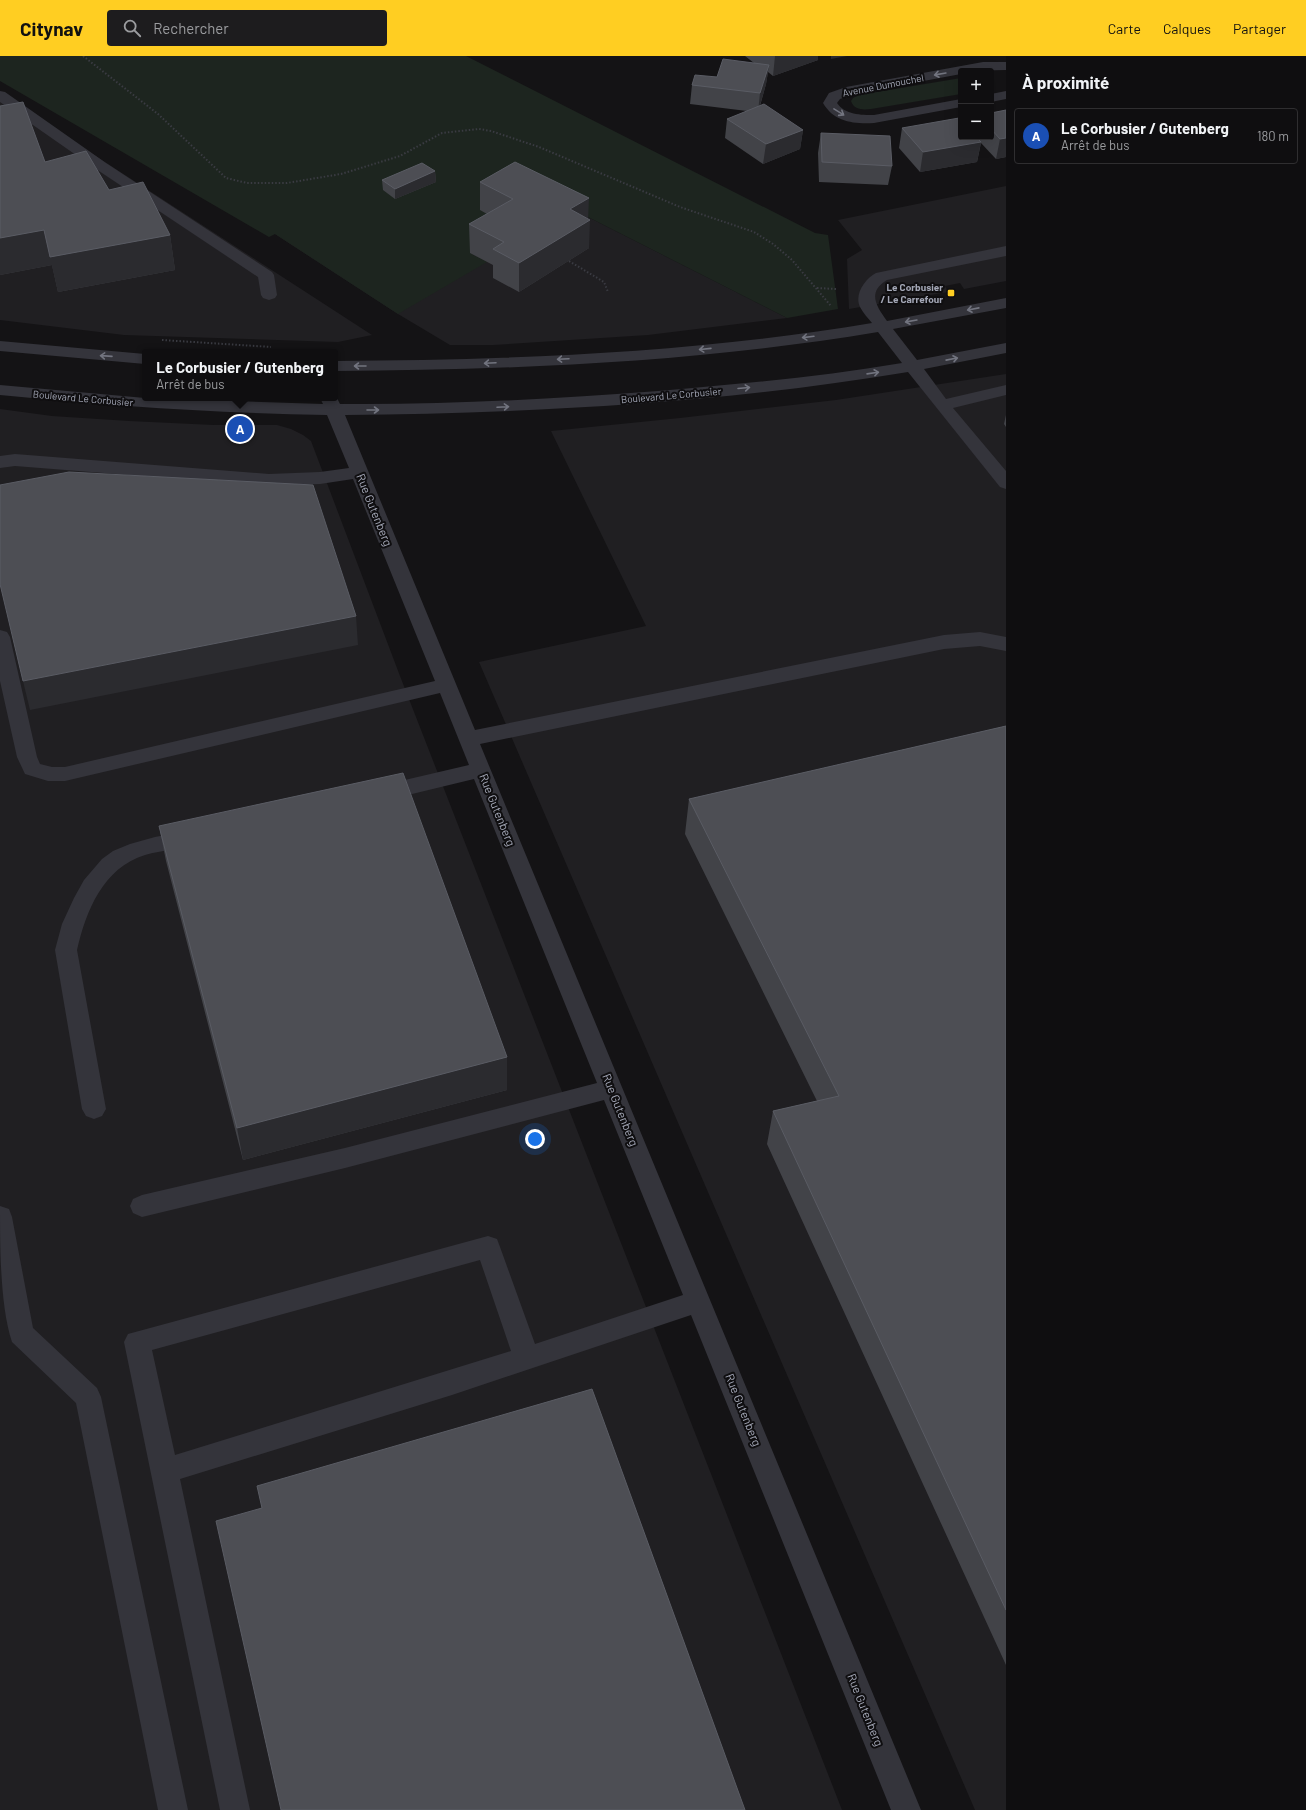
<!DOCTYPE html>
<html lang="fr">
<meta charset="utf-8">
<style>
:root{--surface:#0f0e10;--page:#1d1c1e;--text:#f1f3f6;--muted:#9b9c9f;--line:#2f2e30;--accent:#ffce22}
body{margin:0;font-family:Barlow,sans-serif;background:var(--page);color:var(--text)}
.controls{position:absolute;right:12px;top:12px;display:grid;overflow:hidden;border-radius:4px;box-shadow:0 4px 16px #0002}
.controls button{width:36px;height:36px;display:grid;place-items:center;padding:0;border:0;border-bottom:1px solid var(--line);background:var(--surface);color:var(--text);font:20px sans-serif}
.you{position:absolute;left:535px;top:1083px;width:14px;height:14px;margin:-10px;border:3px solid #fff;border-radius:50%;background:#1a73e8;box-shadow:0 0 0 6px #1a73e833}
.badge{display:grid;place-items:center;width:26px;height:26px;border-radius:50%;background:var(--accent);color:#fff;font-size:13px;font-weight:700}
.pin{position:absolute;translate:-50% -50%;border:2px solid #fff;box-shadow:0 1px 4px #0006}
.popup{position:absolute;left:142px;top:293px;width:196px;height:52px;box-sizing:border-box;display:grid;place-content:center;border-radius:4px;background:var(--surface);filter:drop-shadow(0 1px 3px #0005);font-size:13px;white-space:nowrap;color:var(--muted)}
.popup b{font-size:15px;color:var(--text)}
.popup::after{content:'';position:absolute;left:50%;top:100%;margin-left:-8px;border:8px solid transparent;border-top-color:var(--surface)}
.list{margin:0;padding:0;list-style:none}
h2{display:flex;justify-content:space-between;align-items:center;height:52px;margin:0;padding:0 16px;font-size:17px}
h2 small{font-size:13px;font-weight:400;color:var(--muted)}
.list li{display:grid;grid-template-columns:26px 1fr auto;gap:12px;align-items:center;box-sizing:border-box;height:56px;margin:0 8px 8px;padding:0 8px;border:1px solid var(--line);border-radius:4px}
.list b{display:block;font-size:15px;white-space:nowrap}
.list p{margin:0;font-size:13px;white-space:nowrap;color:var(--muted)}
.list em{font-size:13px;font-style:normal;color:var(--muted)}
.icon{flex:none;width:22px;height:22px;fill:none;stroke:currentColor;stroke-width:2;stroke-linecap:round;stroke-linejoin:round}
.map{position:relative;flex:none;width:1006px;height:1754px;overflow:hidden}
header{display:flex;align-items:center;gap:24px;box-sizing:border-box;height:56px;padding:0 20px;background:var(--accent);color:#111}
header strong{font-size:19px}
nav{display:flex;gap:22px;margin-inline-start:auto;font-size:14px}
.search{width:280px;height:36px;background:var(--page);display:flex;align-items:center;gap:10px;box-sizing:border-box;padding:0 14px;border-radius:4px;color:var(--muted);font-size:15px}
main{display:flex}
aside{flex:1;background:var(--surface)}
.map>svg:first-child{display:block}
</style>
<header>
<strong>Citynav</strong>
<div class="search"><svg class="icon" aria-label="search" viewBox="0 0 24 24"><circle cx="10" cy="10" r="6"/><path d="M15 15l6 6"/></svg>Rechercher</div>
<nav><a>Carte</a><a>Calques</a><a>Partager</a></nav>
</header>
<main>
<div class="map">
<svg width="1006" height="1754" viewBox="0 0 1006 1754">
<rect width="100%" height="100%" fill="#141315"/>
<path fill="#201f22" d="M 0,38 L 372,279 L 338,286 L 124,279 L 0,264 Z
M 525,129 L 787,262 L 648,279 L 493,289 L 450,289 L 398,258 L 275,178 Z
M 1006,130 L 1006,225 L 964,233 L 960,227 L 945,230 L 948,236 L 849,253 L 847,203 L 862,194 L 838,164 Z
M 1006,318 L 1006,1754 L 975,1754 L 479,606 L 646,570 L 551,375 L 680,362 L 836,344 Z
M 0,353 L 52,360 L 129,365 L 214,369 L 277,369 L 291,373 L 303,379 L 311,385 L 400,620 L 842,1754 L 0,1754 Z"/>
<path fill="#1d251f" d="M 0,0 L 466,0 L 815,177 L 828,179 L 838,253 L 787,262 L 525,129 L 481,154 L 513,171 L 470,197 L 487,206 L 398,258 L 275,178 L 269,181 L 0,25 Z
M 961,22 L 961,38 L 871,53 C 863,54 854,54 851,45 L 853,42 L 859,39 Z"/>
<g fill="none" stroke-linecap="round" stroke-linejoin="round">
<path stroke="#3a3b42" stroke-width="2" stroke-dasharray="1.5 2" stroke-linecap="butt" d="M 83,0 L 158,58 L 226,122 L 247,127 L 287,127 L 341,118 L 400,100 L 442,77 L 479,73 L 491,75 L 539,91 L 680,151 L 754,176 L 773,188 L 792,204 L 831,250
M 569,205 L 604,226 L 608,236
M 817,232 L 836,233
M 162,284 L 271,291"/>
<path fill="#34343b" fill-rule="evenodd" d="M 983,6 L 1006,6 L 1006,14 L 961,15 L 961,18 L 854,38 L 840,43 L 837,47 C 845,59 861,59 874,59 L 961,43 L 961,51 L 874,67 C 853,68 834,66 823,47 L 829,37 L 846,31 Z
M 0,35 L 5,36 L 106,107 L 272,216 L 274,219 L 277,239 L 275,242 L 269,244 L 263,242 L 261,239 L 258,221 L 96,113 L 0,46 Z
M 1006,35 L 1006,43 L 991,46 L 991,38 Z
M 1006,190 L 1006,200 L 887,224 C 867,236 876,250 887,265 L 1006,242 L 1006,252 L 893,273 L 917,304 L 1006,287 L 1006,297 L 924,313 L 946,343 L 1006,329 L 1006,339 L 953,352 L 1006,415 L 1006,433 L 1000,431 L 908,316 C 723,347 533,357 345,359 L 475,674 L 944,579 L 980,576 L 1006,581 L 1006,595 L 980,590 L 944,593 L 480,688 L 921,1754 L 891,1754 L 691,1259 L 452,1339 L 180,1423 L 250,1754 L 220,1754 L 124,1286 L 128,1278 L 488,1180 L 497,1183 L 500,1191 L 535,1288 L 683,1239 L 604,1044 L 345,1112 L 142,1161 L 133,1157 L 130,1150 L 133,1143 L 142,1139 L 345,1092 L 597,1027 L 474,723 L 379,746 L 372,743 L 369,738 L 372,733 L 379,730 L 469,709 L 440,637 L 65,725 L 48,725 L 25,718 L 17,701 L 0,625 L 0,574 L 7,576 L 10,581 L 37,701 L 40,708 L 52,711 L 65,711 L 435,625 L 353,423 L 320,428 L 269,430 L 15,410 L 0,412 L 0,400 L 15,398 L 269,418 L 320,416 L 349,412 L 327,359 C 218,357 109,350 0,339 L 0,329 L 145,342 L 323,348 L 320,342 L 335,342 L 335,338 L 340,348 C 446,349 552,343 658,335 C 739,328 821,321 902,307 L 878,276 C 699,306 516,314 335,315 L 335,305 C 514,304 695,297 872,267 C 868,262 863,257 860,251 C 854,238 865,223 876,217 ZM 480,1204 L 511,1295 L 175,1399 L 152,1294 Z
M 0,285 L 145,298 L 145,308 L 0,295 Z
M 191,774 L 198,776 L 202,782 L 198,788 C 181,793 162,794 145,799 C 103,812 86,855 77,894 L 106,1053 L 102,1060 L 94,1063 L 86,1060 L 82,1053 L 55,894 L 62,868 L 74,842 L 84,824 L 102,803 L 113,795 L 130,788 L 155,781 Z
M 0,1150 L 9,1153 L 12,1161 L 33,1272 L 97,1332 L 101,1341 L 188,1754 L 158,1754 L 76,1347 L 12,1286 C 0,1250 0,1190 0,1150 Z"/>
</g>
<path fill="#424348" d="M 745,0 L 818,0 L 818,4 L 773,20 L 768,16 L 766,28 L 760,50 L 803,74 L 800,93 L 763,108 L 725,82 L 727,63 L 747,55 L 690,48 L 692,29 L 717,21 L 754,7 Z
M 0,50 L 45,106 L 109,134 L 170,179 L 175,214 L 58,236 L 52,209 L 0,219 Z
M 1006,54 L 1006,101 L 996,103 L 981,87 L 977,106 L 920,116 L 899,92 L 902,72 L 961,81 L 991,81 L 991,57 Z
M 821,77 L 892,110 L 888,129 L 819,126 L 818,97 Z
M 435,115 L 436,126 L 395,143 L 383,134 L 382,124 Z
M 480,126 L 588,163 L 589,192 L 519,236 L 493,222 L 493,209 L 470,197 L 469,168 L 487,158 L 480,154 Z
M 1006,359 L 1006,371 L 1004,368 Z
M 1006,670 L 1006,1609 L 767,1088 L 773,1055 L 817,1045 L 685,778 L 689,743 Z
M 159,770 L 507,1001 L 507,1034 L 243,1104 L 166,805 Z"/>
<path fill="#2b2b2f" d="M 775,0 L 818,0 L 818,4 L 773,20 Z
M 831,0 L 847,0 L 831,3 Z
M 769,9 L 766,28 L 758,56 L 760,37 Z
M 803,74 L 800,93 L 763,108 L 766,88 Z
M 1006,82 L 1006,101 L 996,103 L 1000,83 Z
M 981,86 L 977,106 L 920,116 L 923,96 Z
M 435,115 L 436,126 L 395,143 L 395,133 Z
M 589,142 L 588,165 L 590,164 L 589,192 L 519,236 L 519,207 L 570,153 Z
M 44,174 L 52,209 L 0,219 L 0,182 Z
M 170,179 L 175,214 L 58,236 L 50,201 Z
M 356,560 L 358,589 L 30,654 L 23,625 Z
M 507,1001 L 507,1034 L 243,1104 L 237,1072 Z"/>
<path fill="#4d4e54" stroke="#5a5c64" d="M 723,3 L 769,9 L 760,37 L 692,29 L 695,19 L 717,21 Z
M 23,46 L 45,106 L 86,95 L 109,134 L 143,126 L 170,179 L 50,201 L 44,174 L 0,182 L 0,50 Z
M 764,48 L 803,74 L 766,88 L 727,63 Z
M 1006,54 L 1006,82 L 1000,83 L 991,73 L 991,57 Z
M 959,62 L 961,64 L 961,81 L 976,81 L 981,86 L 923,96 L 902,72 Z
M 821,77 L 890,80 L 892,110 L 822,106 Z
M 515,106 L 589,142 L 570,153 L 590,164 L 519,207 L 493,193 L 504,186 L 469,168 L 513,143 L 480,126 Z
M 422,107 L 435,115 L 395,133 L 382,124 Z
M 69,416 L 313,429 L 356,560 L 23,625 L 0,528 L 0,429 Z
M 1006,670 L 1006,1554 L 773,1055 L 839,1040 L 689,743 Z
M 403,717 L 507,1001 L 237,1072 L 159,770 Z
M 592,1333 L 745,1754 L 281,1754 L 216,1465 L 262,1452 L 257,1430 Z"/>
<defs><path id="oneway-shaft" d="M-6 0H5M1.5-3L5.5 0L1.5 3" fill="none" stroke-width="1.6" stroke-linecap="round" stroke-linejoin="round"/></defs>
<g stroke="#72747f">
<use href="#oneway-shaft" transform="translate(940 18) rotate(170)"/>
<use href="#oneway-shaft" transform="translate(839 56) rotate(32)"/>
<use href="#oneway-shaft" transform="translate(973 253) rotate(169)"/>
<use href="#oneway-shaft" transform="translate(911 265) rotate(170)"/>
<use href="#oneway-shaft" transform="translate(808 281) rotate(173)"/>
<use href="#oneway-shaft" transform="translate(705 293) rotate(174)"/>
<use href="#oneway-shaft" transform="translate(106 300) rotate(-176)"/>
<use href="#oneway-shaft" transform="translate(563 303) rotate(177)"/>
<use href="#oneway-shaft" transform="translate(952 303) rotate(-11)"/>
<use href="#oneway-shaft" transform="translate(490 307) rotate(177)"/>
<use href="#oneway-shaft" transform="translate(360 310) rotate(-180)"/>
<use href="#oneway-shaft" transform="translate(873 317) rotate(-8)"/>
<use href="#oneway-shaft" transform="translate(744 332) rotate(-5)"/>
<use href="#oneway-shaft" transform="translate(503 351) rotate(-3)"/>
<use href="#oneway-shaft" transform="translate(373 354)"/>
</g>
<rect fill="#ffce22" stroke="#0f0e10" stroke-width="1.5" x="947" y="233" width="8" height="8" rx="2"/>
<g text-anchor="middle" stroke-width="4" stroke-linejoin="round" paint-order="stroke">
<g font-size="10" fill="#a4a8b7" stroke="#0f0e10">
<text transform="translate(883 29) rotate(-11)" y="4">Avenue Dumouchel</text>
<text transform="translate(671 339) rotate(-5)" y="4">Boulevard Le Corbusier</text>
<text transform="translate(83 342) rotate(5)" y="4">Boulevard Le Corbusier</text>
</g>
<g font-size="10" font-weight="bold" fill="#a4a8b7" stroke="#0f0e10" text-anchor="end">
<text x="943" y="235">Le Corbusier<tspan x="943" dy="12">/ Le Carrefour</tspan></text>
</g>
<g font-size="12" fill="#a4a8b7" stroke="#0f0e10">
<text transform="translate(374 454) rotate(68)" y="4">Rue Gutenberg</text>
<text transform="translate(497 754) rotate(68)" y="4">Rue Gutenberg</text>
<text transform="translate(620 1054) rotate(68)" y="4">Rue Gutenberg</text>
<text transform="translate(743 1354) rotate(68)" y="4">Rue Gutenberg</text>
<text transform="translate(865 1654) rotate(68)" y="4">Rue Gutenberg</text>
</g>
</g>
</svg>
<div class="controls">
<button>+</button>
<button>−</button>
</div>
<div class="you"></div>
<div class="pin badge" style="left:240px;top:373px;background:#1a4fb4">A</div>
<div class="popup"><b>Le Corbusier / Gutenberg</b>Arrêt de bus</div>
</div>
<aside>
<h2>À proximité<small></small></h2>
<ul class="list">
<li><span class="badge" style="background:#1a4fb4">A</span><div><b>Le Corbusier / Gutenberg</b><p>Arrêt de bus</p></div><em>180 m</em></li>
</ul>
</aside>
</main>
